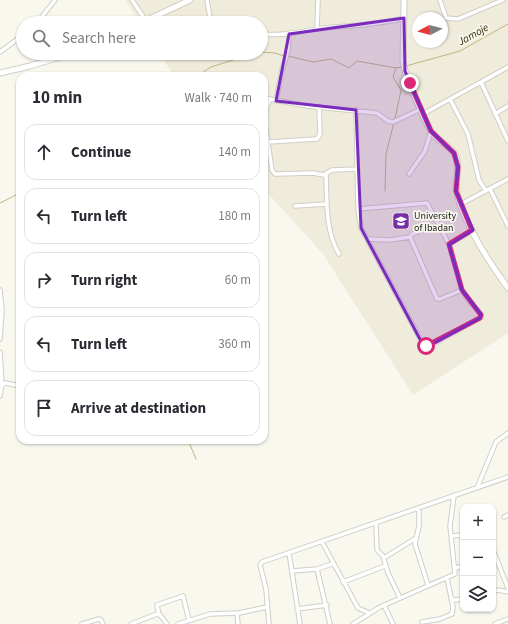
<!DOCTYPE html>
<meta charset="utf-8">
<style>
:root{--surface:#fff;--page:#f7f7f7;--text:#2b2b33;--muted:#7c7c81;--line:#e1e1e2}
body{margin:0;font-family:"Source Sans 3",sans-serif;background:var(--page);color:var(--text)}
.controls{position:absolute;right:12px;bottom:12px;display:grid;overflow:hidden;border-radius:8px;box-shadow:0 1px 3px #0004}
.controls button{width:36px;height:36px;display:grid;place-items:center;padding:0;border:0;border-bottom:1px solid var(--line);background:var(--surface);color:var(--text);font:20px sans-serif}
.compass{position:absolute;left:412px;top:12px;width:36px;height:36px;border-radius:50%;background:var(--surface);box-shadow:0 1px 3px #0004;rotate:263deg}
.stop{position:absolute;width:12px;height:12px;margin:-9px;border:3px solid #db2777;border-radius:50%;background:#fff}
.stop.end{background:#db2777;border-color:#fff;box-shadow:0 1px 4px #0008}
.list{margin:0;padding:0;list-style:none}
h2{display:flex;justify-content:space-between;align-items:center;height:52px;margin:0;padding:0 16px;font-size:17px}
h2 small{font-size:13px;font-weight:400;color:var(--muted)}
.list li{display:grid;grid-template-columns:26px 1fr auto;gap:12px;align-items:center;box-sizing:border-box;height:56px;margin:0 8px 8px;padding:0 8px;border:1px solid var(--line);border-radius:12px}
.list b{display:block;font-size:15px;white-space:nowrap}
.list em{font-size:13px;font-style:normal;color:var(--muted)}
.icon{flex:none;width:22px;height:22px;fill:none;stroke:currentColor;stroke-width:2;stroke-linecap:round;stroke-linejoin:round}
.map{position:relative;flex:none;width:508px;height:624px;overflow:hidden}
.search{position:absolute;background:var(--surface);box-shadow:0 1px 3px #0004;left:16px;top:16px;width:252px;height:44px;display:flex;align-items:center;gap:10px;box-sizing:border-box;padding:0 14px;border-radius:22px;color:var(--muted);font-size:15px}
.panel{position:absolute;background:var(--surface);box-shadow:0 1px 3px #0004;left:16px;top:72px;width:252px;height:372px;border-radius:12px}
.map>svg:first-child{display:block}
</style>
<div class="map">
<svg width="508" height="624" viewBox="0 0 508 624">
<rect width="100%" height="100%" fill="#f9f8ef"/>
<path fill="#efecdc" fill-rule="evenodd" d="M 125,0 L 508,0 L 508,333 L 413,395 L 323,254 L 264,189 L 264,76 L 174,76 L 159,53 L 261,53 L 261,23 L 140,23 ZM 418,18 L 442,18 L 442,42 L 418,42 Z"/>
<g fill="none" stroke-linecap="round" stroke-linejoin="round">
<path stroke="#beb584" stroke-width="1" d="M 261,52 L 275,53 L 284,56
M 288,56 L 313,62 L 331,59 L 349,68 L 357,61 L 396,68 L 403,67
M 406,66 L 460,51 L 508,24
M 197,76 L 211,67 L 255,53
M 395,119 L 401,90 L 393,77 L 396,68
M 385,191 L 386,154 L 394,122
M 0,203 L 20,193
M 188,440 L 196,459"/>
<defs>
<path id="street" d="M 132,0 L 146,21
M 207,0 L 211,23
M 440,0 L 446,18 L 458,19 L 503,0
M 37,23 L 55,0
M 317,29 L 318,0
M 261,34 C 281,36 298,32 317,29 C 346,25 375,26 404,18
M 0,52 L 23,35
M 508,67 L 481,82 L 508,141
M 264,98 L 307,106 L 377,113 L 388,121 L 393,122 L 421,109
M 270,99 L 266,109 L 265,123 L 272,170 L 275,174 L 313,173 L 324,175 L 332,170 L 358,169
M 450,99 L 468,134 L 479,180 L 486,191
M 276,101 L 282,70 L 288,51 L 289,34
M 356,110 L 358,209 L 361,228 L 424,346 L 433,344 L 481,317 L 481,314 L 468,300 L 462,290 L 449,244 L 473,230
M 423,114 L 481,82
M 495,114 L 508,106
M 268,142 L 317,139 L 320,134 L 319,107
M 326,173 C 327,200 325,231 339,254
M 409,174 L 425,151 L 431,131
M 490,189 L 508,226
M 461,204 L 508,179
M 295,206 L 327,204
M 358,209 L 427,203 L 449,244
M 423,230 L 412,234 L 410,237 L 437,299 L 440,299 L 462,290
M 367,239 L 390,240 L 410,237
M 0,290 L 2,310 L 0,339
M 0,352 L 2,385
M 0,396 L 2,385 L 5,383 L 20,386
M 477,488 L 496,442 L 508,433
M 419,508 L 419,526 L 415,544 L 428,585
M 504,517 L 508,515
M 376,523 L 377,550 L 383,556 L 388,573 L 400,598
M 451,536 L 463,535
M 322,542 L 358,608 L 369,613
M 493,550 L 508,588
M 289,553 L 300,624
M 384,558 L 416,538
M 456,568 L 463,566
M 317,569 L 330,624
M 292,571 L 317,569 L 332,564
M 343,582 L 385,566
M 493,592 L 498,590 L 508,592
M 451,598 L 454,600 L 463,599
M 384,605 L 393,624
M 297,609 L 327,605
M 237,613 L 238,624
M 159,615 L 157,605 L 183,596 L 189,620
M 422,622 L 440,619 L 452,614 L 453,607 L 447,578
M 82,624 L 99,619 L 101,620 L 103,624
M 131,624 L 157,614 L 160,615 L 167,624
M 178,624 L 210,614 L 239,613 L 267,607
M 269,624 L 266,589 L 260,565 L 262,562 L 508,477
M 353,624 L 380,607 L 455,574 L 450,526 L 454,495
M 495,624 L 508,619"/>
<path id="secondary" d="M 404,0 L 403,61 L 405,71 C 413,91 420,114 432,133 C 437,141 449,145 454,153 C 462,166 454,179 457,192 C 462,221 491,265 508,288
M 141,23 L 190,0
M 0,73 L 30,66 L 73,53"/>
</defs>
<use href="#street" stroke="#d0cec6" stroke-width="5.5"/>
<use href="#secondary" stroke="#d0cec6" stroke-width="7"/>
<use href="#street" stroke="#fff" stroke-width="3.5"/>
<use href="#secondary" stroke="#fff" stroke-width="5"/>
</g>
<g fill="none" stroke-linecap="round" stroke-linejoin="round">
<path stroke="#db2777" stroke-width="5" d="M 410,83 L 431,131 L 454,153 L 458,167 L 456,191 L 472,230 L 449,244 L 462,290 L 481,315 L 480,318 L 426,346"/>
</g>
<path fill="#7b2cbf" fill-opacity="0.2" stroke="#7b2cbf" stroke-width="3" stroke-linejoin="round" d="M 404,18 L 405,71 L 431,131 L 454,153 L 458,167 L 456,191 L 473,230 L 449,245 L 462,290 L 481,314 L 480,318 L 433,344 L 422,343 L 361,228 L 356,110 L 276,101 L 289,34 Z"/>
<defs>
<symbol id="university-square" viewBox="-11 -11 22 22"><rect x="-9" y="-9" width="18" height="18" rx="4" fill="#762fa3" stroke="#f9f8ef"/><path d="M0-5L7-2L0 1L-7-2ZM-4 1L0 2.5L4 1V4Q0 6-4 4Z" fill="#fff"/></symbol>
</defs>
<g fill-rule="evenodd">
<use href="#university-square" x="391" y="211" width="20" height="20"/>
</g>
<g text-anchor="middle" stroke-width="3.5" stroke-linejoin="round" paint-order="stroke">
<g font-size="10" fill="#191916" stroke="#f9f8ef" text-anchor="start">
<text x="414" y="219">University<tspan x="414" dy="12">of Ibadan</tspan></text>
</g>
<g font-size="11" font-style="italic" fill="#312a01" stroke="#f9f8ef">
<text transform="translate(473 34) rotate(-29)" y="4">Jamoje</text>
</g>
</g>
</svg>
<div class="controls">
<button>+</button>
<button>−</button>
<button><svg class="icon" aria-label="layers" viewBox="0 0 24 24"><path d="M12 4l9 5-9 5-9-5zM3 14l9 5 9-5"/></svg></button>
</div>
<svg class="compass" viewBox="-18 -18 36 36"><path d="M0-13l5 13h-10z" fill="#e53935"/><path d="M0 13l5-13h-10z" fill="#7c7c81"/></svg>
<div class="stop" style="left:426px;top:346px"></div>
<div class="stop end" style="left:410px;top:83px"></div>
<div class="search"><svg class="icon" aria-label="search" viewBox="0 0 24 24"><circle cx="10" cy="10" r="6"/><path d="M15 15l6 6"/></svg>Search here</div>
<section class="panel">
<h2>10 min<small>Walk · 740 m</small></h2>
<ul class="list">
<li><svg class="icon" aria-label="ahead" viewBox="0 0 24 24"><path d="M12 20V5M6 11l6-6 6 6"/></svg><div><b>Continue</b></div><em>140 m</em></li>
<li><svg class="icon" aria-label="left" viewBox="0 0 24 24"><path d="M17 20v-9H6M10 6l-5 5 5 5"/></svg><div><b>Turn left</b></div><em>180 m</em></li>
<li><svg class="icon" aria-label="right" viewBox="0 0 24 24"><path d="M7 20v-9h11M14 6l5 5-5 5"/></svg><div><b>Turn right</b></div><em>60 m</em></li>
<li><svg class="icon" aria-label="left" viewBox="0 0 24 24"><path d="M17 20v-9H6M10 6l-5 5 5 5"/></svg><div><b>Turn left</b></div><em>360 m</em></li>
<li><svg class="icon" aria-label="arrive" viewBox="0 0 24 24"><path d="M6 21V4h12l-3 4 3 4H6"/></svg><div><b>Arrive at destination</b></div></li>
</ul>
</section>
</div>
